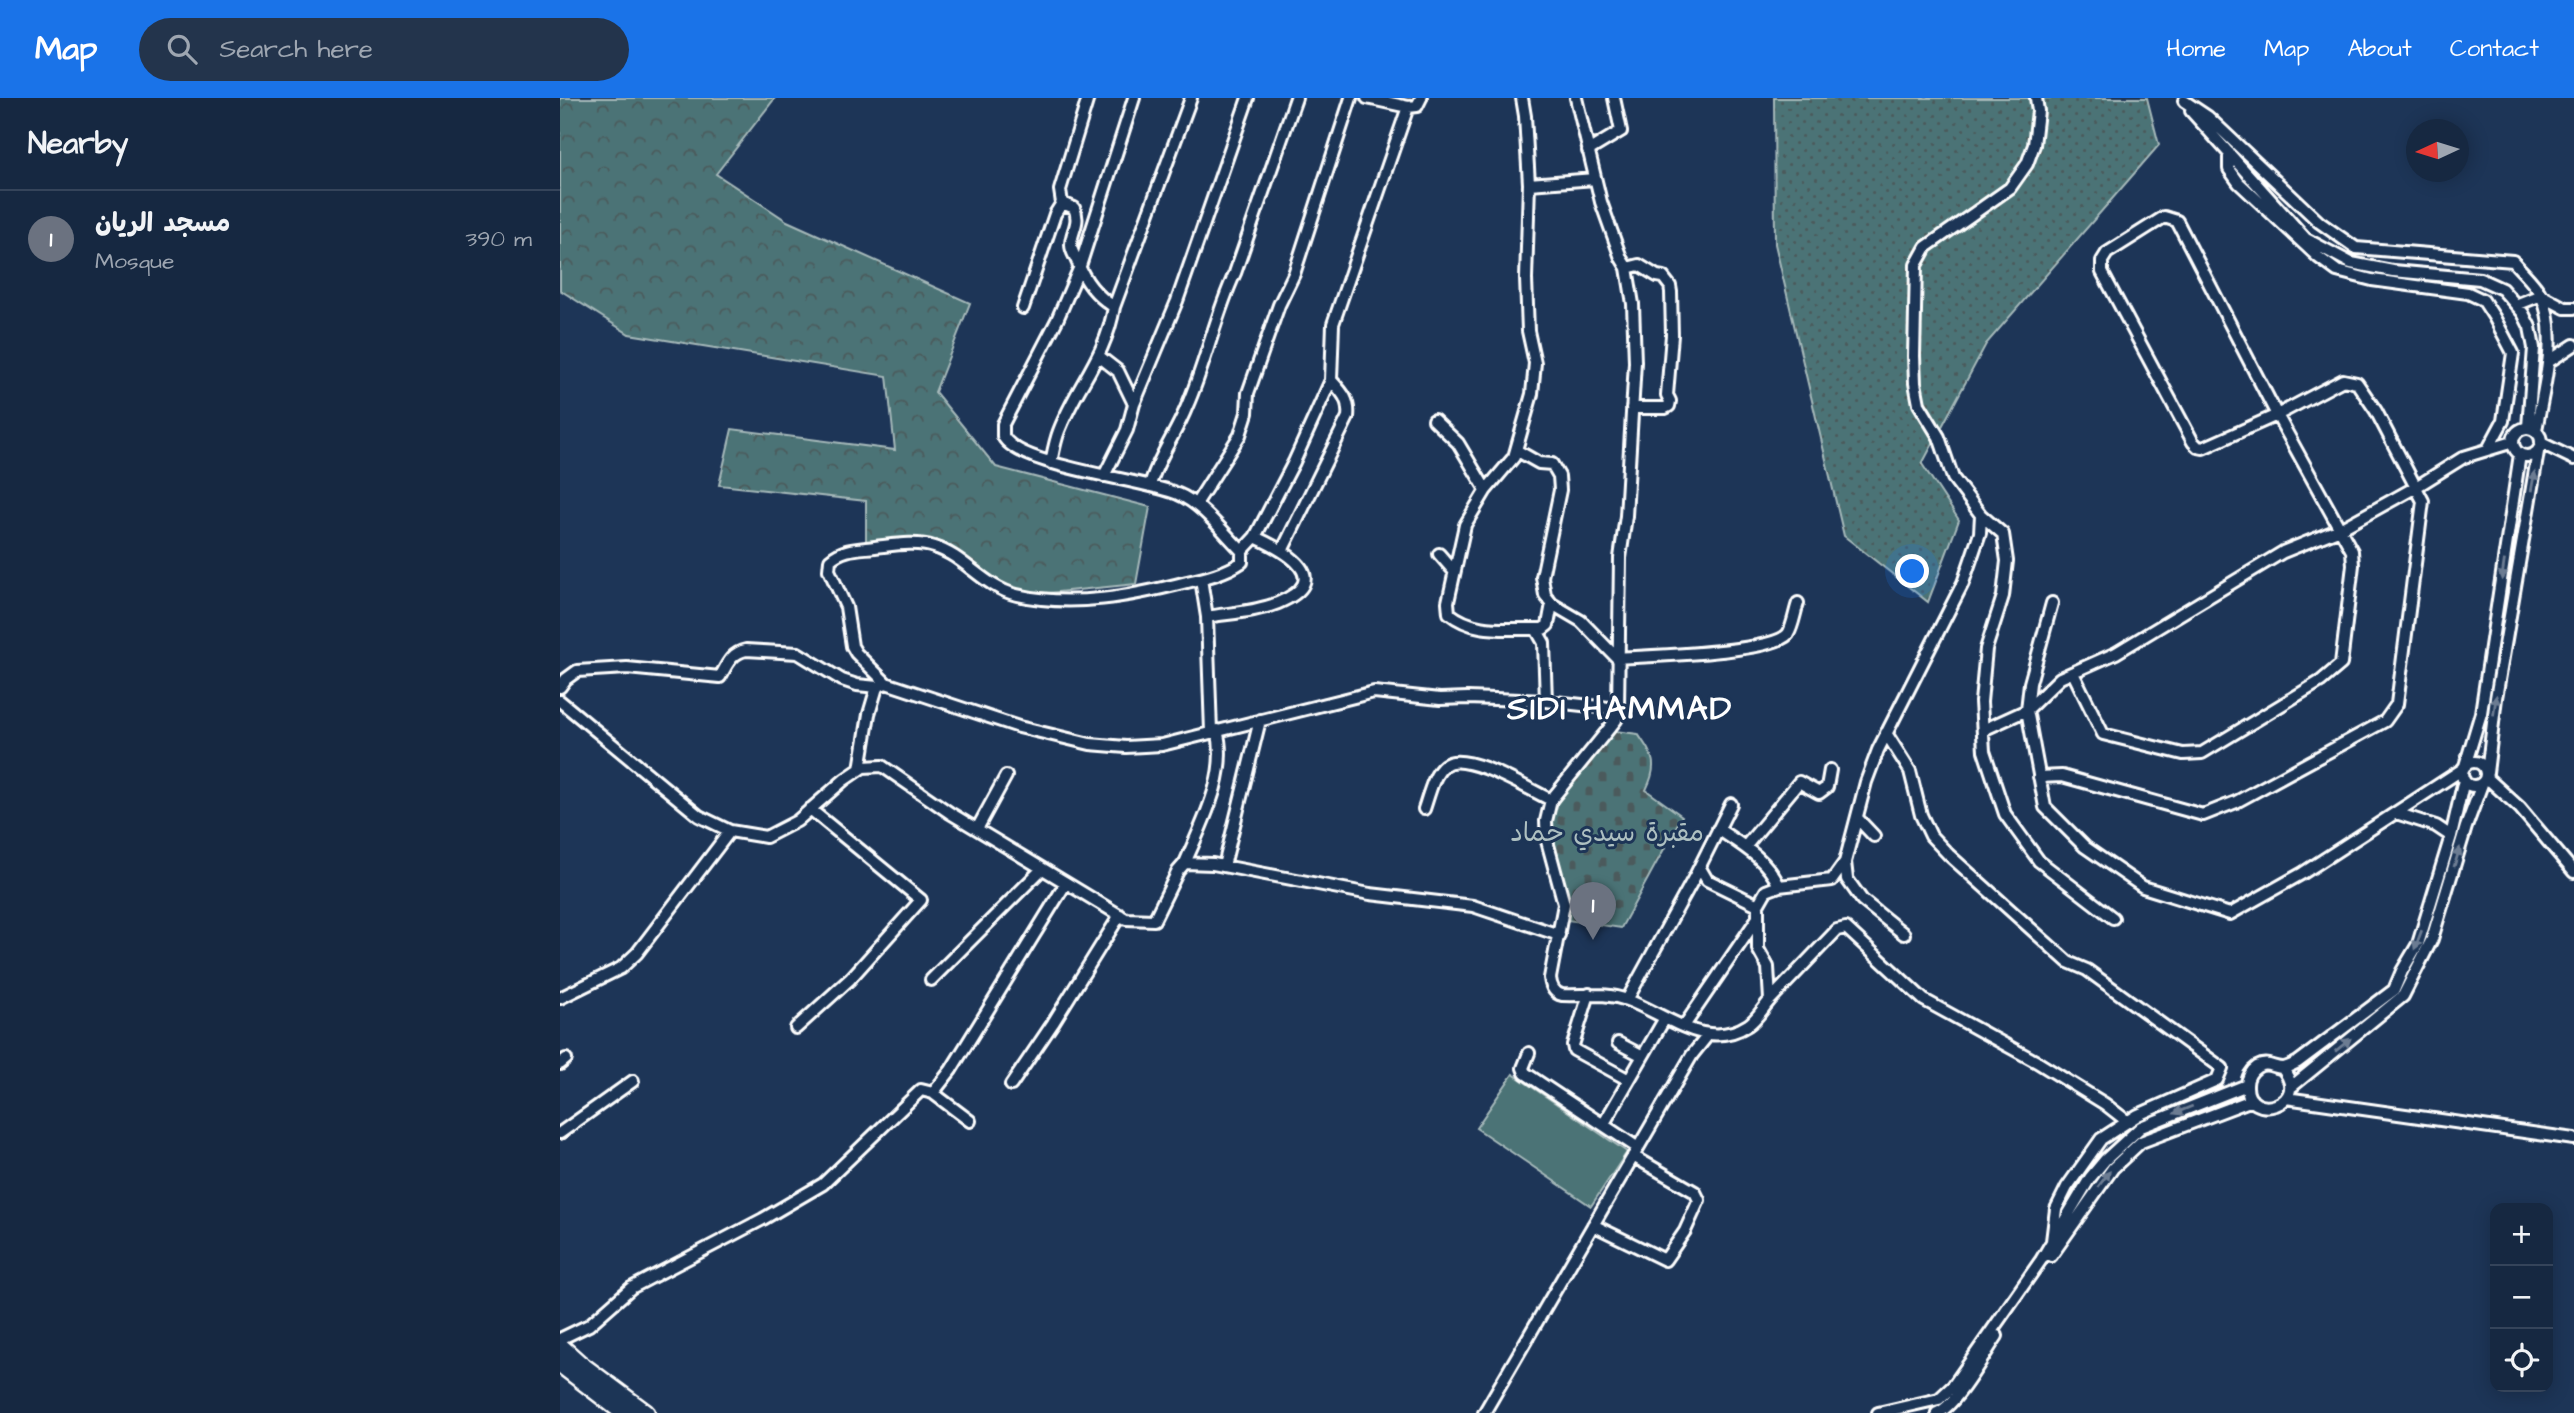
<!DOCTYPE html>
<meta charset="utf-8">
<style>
:root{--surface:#162841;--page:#23344c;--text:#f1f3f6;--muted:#9ea6b1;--line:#35445a;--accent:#1a73e8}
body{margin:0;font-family:"Architects Daughter","Playpen Sans Arabic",sans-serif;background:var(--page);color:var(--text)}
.controls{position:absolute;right:21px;bottom:21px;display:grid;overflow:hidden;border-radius:14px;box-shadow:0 4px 18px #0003}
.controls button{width:63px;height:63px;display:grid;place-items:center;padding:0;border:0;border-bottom:2px solid var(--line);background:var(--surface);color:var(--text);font:35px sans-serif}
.compass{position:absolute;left:1846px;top:21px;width:63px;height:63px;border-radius:50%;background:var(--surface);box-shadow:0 4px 18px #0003;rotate:266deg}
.you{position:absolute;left:1353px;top:474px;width:24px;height:24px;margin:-18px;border:5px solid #fff;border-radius:50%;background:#1a73e8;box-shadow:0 0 0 10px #1a73e833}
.badge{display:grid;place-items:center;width:46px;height:46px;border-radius:50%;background:var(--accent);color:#fff;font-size:23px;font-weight:700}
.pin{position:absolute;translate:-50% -58px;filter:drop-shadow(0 2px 4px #0008)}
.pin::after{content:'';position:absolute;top:37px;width:24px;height:21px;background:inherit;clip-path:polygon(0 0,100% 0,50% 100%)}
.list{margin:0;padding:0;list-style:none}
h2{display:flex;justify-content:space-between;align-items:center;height:91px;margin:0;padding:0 28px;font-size:30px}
h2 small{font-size:23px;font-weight:400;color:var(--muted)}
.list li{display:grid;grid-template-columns:46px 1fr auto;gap:21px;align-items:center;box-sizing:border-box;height:98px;padding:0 28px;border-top:2px solid var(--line)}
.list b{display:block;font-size:26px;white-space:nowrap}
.list p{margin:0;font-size:23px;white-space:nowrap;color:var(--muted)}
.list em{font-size:23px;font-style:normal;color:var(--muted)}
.icon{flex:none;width:38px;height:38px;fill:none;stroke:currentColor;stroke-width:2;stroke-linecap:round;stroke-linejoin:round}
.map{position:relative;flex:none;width:2014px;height:1315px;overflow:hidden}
header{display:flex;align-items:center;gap:42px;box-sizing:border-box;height:98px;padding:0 35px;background:var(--accent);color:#fff}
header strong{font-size:33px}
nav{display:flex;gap:38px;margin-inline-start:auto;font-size:24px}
.search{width:490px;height:63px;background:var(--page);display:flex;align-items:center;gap:18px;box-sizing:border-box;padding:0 24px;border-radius:38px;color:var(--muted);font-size:26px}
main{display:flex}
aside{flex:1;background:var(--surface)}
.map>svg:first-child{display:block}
</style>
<header>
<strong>Map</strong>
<div class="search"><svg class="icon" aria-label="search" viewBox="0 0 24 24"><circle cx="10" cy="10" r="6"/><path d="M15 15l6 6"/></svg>Search here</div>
<nav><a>Home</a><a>Map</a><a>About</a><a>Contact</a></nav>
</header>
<main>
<aside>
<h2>Nearby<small></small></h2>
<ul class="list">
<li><span class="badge" style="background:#6b7280">1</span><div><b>مسجد الريان</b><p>Mosque</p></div><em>390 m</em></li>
</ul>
</aside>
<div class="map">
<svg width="2014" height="1315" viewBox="0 0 2014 1315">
<defs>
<pattern id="grass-dots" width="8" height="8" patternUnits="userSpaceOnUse" patternTransform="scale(1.75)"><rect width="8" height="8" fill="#4c7376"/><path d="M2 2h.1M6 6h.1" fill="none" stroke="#4c5a5b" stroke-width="1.8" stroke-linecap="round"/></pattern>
<pattern id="forest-crowns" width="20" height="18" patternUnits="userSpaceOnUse" patternTransform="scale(1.75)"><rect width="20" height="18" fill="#4c7376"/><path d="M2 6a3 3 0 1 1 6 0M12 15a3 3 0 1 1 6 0" fill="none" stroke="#4c5a5b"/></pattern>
<pattern id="cemetery-stones" width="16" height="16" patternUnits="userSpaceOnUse" patternTransform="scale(1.75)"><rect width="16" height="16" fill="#4c7376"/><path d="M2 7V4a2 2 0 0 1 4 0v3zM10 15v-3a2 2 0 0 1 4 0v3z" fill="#4c5a5b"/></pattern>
</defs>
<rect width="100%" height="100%" fill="#1d3557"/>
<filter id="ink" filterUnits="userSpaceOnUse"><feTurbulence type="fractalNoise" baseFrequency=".0143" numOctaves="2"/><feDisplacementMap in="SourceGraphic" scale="14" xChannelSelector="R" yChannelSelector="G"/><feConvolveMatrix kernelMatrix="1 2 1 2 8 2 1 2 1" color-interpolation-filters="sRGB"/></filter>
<g filter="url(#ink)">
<path fill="url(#grass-dots)" stroke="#a6b9ba" stroke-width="2" d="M 1214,0 L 1587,0 L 1599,47 L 1426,246 L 1362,366 L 1399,422 L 1368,504 L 1284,438 L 1215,146 Z"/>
<path fill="url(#forest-crowns)" stroke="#a6b9ba" stroke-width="2" d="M 0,0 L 215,0 L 156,76 L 227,123 L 410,205 L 375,294 L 436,369 L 590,409 L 576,486 L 488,495 L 456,492 L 428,480 L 388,446 L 369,441 L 306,443 L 306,403 L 159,387 L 172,331 L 335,352 L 327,278 L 69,236 L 0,192 Z"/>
<path fill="url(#cemetery-stones)" stroke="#a6b9ba" stroke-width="2" d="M 1055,633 L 1078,636 C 1093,658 1099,666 1086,692 L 1122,718 L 1061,830 L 1007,822 C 1009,789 998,777 991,748 C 981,704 1029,664 1055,633 Z"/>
<path fill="#4c7376" stroke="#a6b9ba" stroke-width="2" d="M 953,976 L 1067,1054 L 1031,1108 L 916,1030 Z"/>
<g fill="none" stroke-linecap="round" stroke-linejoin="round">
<defs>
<path id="minor" d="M 528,0 L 500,92 L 502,105 L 514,110 C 521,125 511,133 511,147 C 511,153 515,158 517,163 C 525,184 536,197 554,209
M 574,0 L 519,171 L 497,222 L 443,326 L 443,338 C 458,369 584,381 618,396 C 641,405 664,435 682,453
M 807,0 L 848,9 L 857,8 L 861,0
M 962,0 L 965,18 L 969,86 L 966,181 L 968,233 L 975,265 L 972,296 L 954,359 L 926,392 L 905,427 L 888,504 L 889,515 C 915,536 945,530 976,531 L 984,545 L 986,603
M 1016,0 L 1041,104 L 1061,160 L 1067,170 L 1073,206 L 1075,264 L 1066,418 L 1060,460 L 1058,611 L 1056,622 L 991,702 L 986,723 L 987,743 L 1004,806 L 990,880 C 991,889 994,895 1002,897 C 1024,898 1045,894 1067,902 C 1106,916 1146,954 1188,927 C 1197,921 1203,910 1210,902 L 1208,869 L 1198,851 L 1198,807 L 1206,793 L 1219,788 L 1272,782 L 1285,764 L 1306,684 L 1318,652 L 1403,485 L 1420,435 L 1421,417
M 1476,0 L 1478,13 L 1474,47 L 1467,66 L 1450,90 L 1366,149 L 1356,167 L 1354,258 L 1355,285 L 1359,306 L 1379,339 L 1393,380 L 1421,417 L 1443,436 L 1447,463 L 1443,498 L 1426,551 L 1421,604 L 1424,653 L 1445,716 L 1479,763 L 1553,820
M 1624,3 L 1648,19 L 1759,124 L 1796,150 L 1953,163 C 1961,173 1975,185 1981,197 C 2000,235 1983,293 1976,332
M 1631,13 L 1746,141 L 1791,165 L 1833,173 L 1920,181 L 1942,191 L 1963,215 L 1970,229 L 1974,250 L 1968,329
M 1028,53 L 1061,33 L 1054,0
M 1669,55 L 1669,71 L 1679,85 L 1758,159 L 1777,173 L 1812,182 L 1908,195 L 1923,202 L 1934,219 L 1953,255 L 1943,323 L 1928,351
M 969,86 L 1035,81
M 1067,170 L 1079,167 L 1097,178 L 1103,179 L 1110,188 L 1111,194 L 1112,237 L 1107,297 L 1110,303 L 1109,308 L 1105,310 L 1072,310
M 1956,207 L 1981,197 L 2005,210 L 2014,210
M 463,210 L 495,116 L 502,105
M 540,259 L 558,273 L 574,306
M 1988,264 L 2014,247
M 874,322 L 898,345 L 926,392
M1953 344a14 14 0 1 1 28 0a14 14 0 1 1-28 0Z
M 1981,345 L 2014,361
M 956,352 L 979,365 L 992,366 L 999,378 L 1000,392 L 982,479 L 985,497 L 992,506 L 1021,523 L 1057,560 C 1087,558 1212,555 1228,536 C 1233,528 1235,513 1238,505
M 491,365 C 493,355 495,343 499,333 C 516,288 546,259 554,209 L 631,0
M 544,378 L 567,332 L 574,306 L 617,203 L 688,0
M 590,387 C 598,359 616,336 627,308 C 646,265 655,218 675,175 L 736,0
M 636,406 L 680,337 L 687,315 L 688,295 L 719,207 L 734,176 L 791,0
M 723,451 L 788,319 C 790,302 782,294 771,282
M 879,456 L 893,472
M 641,481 L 647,519 L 651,634
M 1492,505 L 1470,585 L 1467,612 L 1485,709 L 1525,749 L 1583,789 L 1670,816 L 1743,775 L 1903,671
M 647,519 C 670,515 696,514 718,505 C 776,481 726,453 695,439
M 976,531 L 983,531 L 988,527 L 992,506
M 326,585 L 296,555 L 292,548 L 286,509 L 269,472 L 270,462 C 283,450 299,451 315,449 C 334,447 356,443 374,449 C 405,458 423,489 457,497 C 513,510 573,498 627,484 C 645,480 666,475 682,464 L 682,453 L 695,439 L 734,364 L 771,282 L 773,226 L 848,9
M 0,589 L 6,581 L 17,573 L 67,570 L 160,579 C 167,567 171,555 186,552 L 238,555 L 282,582 L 297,587 L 317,589
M 0,603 L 139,718 L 170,733 L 206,739 L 237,723 L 284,682 L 303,669 L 322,668 L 390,715 L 566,821 L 594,822 L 618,773 L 625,765 L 653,766 L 810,796 L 913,808 L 999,837
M 1423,632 L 1467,612 L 1500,580 L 1556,555 L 1723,454 L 1780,431 L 1856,389 L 1904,359 L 1953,344
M 1326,635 L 1350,673 L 1361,717 L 1371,738 L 1389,757 L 1508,864 L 1527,872 L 1662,970 L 1657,982 L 1578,1017 L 1541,1041 L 1507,1089 L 1496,1111 L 1492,1143
M1902 676a12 12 0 1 1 24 0a12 12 0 1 1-24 0Z
M 1905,668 L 1921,615 L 1960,356
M 300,671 L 309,616 L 317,589 L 326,585 L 459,629 L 530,646 L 566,649 L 602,647 L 814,594 L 880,601 L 908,600 L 986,603 L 1058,611
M 1927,675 L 1936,600 L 1978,354
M 1479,679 L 1502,678 L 1643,717 L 1676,704 L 1825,623 L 1837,606 L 1863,403 L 1816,313 L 1797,285 L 1783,282 L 1717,317 L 1643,350 L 1638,349 L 1633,344 L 1542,174 L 1542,163 L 1547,155 L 1604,119 L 1617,123 L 1717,317 L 1792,453 L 1793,467 L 1781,566 L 1761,583 L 1642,655 L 1623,656 L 1543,636 L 1513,575
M 1926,679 L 1960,710 L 2014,774
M 864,711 C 869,697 873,676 885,667 C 905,652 970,692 991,702
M 1836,715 L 1876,728 L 1891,738
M 1297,720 L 1314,738
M 417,731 L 446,678
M 1158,731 C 1182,747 1207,761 1219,788
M 1185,749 L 1239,684 L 1259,695 L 1267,689 L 1270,672
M 1285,764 L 1287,781 L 1302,802 L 1344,836
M 625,765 C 642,725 669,676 657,632
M 664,768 L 700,622
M 1140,770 L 1147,782 L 1198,807
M 371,882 L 482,771
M 1029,896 L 1013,947 L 1014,952 L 1069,982
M 0,900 L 61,870 L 77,855 L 170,733
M 1067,902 L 1135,778 L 1171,706
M 1210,902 L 1277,832 L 1286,830 L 1364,902 L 1477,964 L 1545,1006 L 1568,1024
M 1124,928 L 1197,821
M 236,930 L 290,881 L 361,802 L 250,711
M 1058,945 L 1083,958
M 969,955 L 963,970 L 965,975 L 1078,1050
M 0,966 L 6,961
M 1722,970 C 1753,1007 1686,1026 1687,987 C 1687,980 1691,973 1697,969 C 1708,963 1713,970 1723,970 C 1727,970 1734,966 1738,964 L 1834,892 L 1842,873 L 1858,846 L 1891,738 L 1904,682
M 451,987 L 493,925 L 560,817
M 1730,990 L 1843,898 L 1872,841 L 1906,729 L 1922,686
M 373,995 L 391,972 L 506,785
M 1726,1000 L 2014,1041
M 1043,1027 L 1105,920
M 0,1035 L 73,983
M 1033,1127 L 1105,1162 L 1125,1133 L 1139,1102 L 1135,1094 L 1073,1058
M 1491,1158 L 1553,1070 L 1581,1044 L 1692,1002
M 0,1241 L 29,1227 L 71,1190 L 203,1121 L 263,1086 L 361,992 L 373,995 L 410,1023
M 924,1315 L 1132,957 L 1148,937
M 1318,1315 L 1379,1301 L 1393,1288 L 1481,1162 L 1530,1080 L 1545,1062 L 1581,1029 L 1687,987
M 1377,1315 C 1395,1310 1425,1255 1437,1238"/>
<path id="highway" d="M 0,1248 L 20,1266 L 86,1315
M 0,1266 L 64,1315"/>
</defs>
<use href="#minor" stroke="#fff" stroke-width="16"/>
<use href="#highway" stroke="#fff" stroke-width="21"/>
<use href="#minor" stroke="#1d3557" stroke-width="10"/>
<use href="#highway" stroke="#1d3557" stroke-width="16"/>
</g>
<defs><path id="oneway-solid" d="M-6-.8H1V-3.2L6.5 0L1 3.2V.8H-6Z" transform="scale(1.75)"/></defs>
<g fill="#6c7c92">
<use href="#oneway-solid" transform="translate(1973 383) rotate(-80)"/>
<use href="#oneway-solid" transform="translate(1943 472) rotate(98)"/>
<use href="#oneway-solid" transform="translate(1935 607) rotate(-82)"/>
<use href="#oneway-solid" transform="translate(1897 759) rotate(-73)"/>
<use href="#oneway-solid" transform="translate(1858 842) rotate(111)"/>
<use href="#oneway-solid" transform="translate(1783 947) rotate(-39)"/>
<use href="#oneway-solid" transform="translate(1623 1012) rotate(158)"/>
<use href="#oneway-solid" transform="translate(1544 1081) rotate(-53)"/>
</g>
</g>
<g text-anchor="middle" stroke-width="6" stroke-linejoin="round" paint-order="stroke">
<g font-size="26" fill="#aec0c1" stroke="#1d3557">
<text x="1047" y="743">مقبرة سيدي حماد</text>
</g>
<g font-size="33" font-weight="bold" letter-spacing="2" fill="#fff" stroke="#1d3557">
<text x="1060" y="621">SIDI HAMMAD</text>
</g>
</g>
</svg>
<div class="controls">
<button>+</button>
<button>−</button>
<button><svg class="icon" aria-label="locate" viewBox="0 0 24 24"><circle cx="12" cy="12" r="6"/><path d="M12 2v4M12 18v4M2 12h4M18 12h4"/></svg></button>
</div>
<svg class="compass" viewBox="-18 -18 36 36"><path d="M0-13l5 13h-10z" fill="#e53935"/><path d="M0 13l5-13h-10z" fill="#9ea6b1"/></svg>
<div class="you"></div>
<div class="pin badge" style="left:1033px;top:842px;background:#6b7280">1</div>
</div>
</main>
